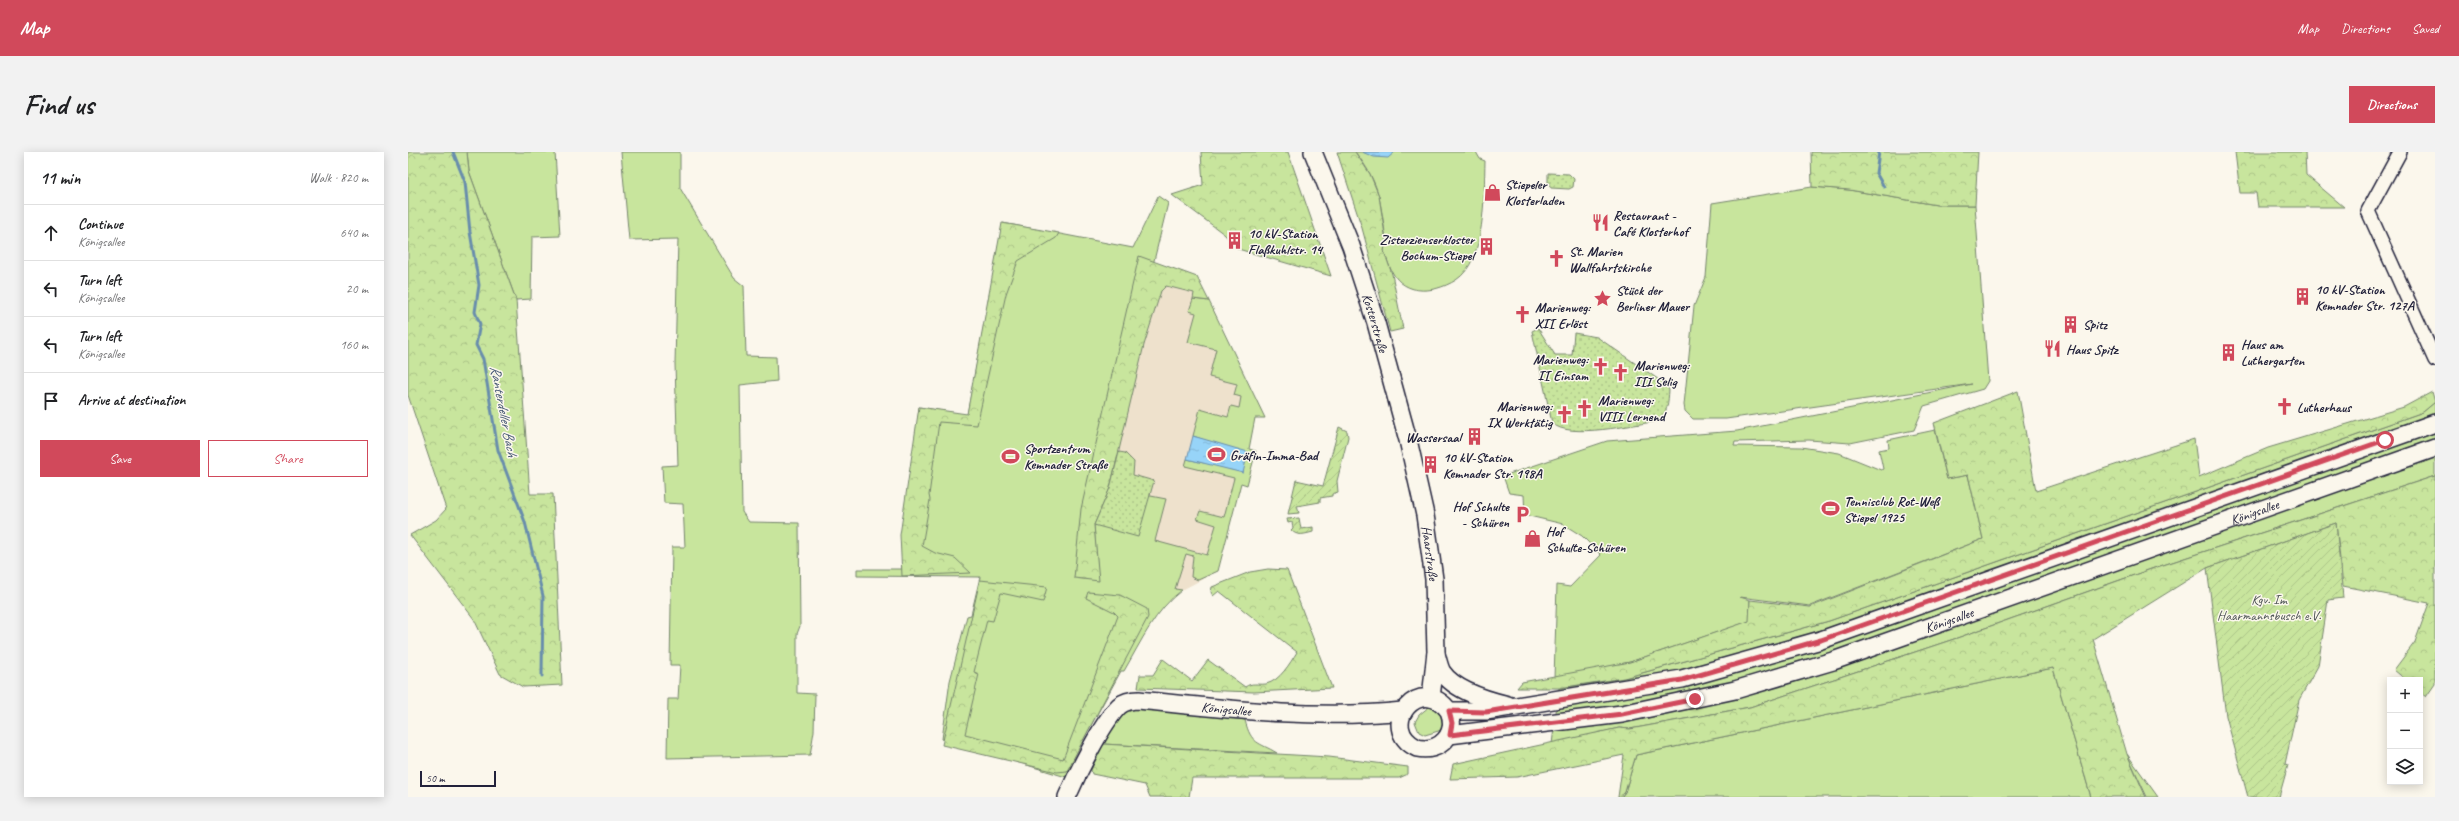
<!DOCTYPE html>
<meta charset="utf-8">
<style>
:root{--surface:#fff;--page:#f2f2f2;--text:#202124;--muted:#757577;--line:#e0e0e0;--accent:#d1495b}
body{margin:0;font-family:Caveat,sans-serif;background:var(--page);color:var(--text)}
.controls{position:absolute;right:12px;bottom:12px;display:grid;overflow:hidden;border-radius:0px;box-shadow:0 2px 10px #0003}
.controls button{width:36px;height:36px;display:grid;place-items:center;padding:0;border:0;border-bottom:1px solid var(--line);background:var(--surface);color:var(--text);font:20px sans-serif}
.scale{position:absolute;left:12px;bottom:10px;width:76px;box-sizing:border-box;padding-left:4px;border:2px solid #22223b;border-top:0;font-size:11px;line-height:14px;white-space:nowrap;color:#22223b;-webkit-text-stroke:3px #fbf7ec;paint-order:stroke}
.stop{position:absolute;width:12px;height:12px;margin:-9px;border:3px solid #d1495b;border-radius:50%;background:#fff}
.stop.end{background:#d1495b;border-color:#fff;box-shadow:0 1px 4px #0008}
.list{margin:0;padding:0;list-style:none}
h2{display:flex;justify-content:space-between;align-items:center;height:52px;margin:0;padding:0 16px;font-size:17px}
h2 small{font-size:13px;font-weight:400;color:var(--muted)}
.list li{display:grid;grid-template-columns:26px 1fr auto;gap:12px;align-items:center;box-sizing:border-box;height:56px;padding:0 16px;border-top:1px solid var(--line)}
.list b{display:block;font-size:15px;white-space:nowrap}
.list p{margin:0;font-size:13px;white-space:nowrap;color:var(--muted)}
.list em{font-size:13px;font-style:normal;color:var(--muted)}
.actions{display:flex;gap:8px;padding:12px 16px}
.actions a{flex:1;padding:9px 0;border:1px solid var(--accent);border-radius:0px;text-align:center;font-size:14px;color:var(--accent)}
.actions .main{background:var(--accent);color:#fff}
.icon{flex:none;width:22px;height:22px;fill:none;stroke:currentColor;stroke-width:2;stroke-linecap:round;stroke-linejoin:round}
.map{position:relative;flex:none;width:2027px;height:645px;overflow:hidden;border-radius:0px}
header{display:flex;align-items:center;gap:24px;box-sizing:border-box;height:56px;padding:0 20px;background:var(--accent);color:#fff}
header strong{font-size:19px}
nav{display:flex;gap:22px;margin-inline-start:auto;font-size:14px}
.intro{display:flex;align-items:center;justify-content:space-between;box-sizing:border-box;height:96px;padding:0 24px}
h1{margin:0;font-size:28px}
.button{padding:10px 18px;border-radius:0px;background:var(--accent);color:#fff;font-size:14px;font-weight:700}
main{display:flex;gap:24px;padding:0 24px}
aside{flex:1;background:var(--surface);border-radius:0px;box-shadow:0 2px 10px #0003}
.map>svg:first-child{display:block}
</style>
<header>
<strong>Map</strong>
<nav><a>Map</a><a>Directions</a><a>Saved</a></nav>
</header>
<div class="intro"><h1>Find us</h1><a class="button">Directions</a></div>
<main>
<aside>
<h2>11 min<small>Walk · 820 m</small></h2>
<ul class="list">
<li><svg class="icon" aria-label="ahead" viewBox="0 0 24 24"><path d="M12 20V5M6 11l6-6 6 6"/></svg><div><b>Continue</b><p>Königsallee</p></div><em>640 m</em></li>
<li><svg class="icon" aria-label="left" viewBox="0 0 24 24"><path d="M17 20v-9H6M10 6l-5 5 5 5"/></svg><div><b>Turn left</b><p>Königsallee</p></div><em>20 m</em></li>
<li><svg class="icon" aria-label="left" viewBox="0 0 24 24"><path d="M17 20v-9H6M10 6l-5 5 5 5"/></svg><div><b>Turn left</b><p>Königsallee</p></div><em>160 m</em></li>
<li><svg class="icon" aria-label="arrive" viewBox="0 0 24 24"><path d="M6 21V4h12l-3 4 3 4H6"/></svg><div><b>Arrive at destination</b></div></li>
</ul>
<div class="actions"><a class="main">Save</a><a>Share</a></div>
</aside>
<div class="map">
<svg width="2027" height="645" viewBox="0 0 2027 645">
<defs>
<pattern id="forest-crowns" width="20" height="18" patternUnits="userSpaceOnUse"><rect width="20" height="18" fill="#c8e59d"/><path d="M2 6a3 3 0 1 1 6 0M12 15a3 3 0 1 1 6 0" fill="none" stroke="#acc488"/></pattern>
<pattern id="park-dots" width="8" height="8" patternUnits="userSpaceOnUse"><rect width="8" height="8" fill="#c8e59d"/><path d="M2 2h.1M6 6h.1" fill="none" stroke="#acc488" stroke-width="1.8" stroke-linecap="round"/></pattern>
<pattern id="garden-furrows" width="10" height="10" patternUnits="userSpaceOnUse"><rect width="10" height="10" fill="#c8e59d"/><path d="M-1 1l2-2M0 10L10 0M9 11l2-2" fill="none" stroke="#acc488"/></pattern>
<pattern id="water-ripples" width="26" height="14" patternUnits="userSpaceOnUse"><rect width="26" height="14" fill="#97d4f8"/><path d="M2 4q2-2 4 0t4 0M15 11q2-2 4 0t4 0" fill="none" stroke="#82b6d6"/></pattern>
</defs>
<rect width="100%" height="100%" fill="#fbf7ec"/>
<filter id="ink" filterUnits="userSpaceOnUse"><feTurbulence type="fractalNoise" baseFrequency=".025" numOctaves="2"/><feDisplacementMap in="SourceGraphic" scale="8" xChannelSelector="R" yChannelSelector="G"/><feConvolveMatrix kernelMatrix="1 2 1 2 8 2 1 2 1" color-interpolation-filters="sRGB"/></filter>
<g filter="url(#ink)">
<path fill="#eee1cc" d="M 744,116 L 790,127 L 857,266 L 847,266 L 810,419 L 774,438 L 670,422 Z"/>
<path fill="#c8e59d" stroke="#75846c" d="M 59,0 L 147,0 L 152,84 L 124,85 L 123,147 L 108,148 L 61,19 Z
M 213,0 L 272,0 L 272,36 L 326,126 L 336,134 L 338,204 L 368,205 L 369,229 L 332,233 L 334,360 L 341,370 L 391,371 L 392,474 L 389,482 L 389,541 L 407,542 L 406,579 L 402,603 L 259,606 L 260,547 L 270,547 L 272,513 L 262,513 L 264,395 L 277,395 L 275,352 L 256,351 L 254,314 L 270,313 L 267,212 L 270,87 L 221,88 Z
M 947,0 L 1068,0 L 1072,7 L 1077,9 C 1076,42 1078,109 1048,128 C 1024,143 992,144 981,113 C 980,109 976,103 976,99 C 976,95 979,91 978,87 C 976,74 974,59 971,45 C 967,29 958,13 947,0 Z
M 1404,35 L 1441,38 L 1529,53 L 1567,53 L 1580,229 L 1575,237 L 1516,254 L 1506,278 L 1442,291 L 1401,288 L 1327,290 L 1326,294 L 1393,295 L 1431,301 L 1473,318 L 1475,317 L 1471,298 L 1481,296 L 1480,288 L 1527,278 L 1539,327 L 1560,323 L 1575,387 L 1402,454 L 1332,445 L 1342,448 L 1342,469 L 1222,510 L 1146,526 L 1149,433 L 1162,435 L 1193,403 L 1174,384 L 1155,372 L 1117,363 L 1116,343 L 1101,341 L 1095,324 L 1199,289 L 1329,279 L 1564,232 L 1318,267 L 1285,267 L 1277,259 L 1276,253 L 1286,154 L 1298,125 L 1304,51 Z
M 750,44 L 760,51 L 670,422 L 690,425 L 686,373 L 702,336 L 758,347 L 747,389 L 799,403 L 808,373 L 789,367 L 792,359 L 816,365 L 826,326 L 777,314 L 779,307 L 796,311 L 803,290 L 785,284 L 792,257 L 820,265 L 823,254 L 831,256 L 833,245 L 826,243 L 829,232 L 801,225 L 808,197 L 780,190 L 788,161 L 781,159 L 785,147 L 801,149 L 857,266 L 847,266 L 841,297 L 848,299 L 839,333 L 833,331 L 810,419 L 790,428 L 783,425 L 785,404 L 778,402 L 767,437 L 774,438 C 747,458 733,490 716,519 L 713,519 L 665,606 L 665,612 L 658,625 L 534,587 L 542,529 L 559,464 L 563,463 L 572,425 L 449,424 L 449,417 L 494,417 L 504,346 L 511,255 L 559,263 L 595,71 L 725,96 Z
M 2027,250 L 2027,324 L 1746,416 L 1549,486 L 1342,555 L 1222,577 L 1211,576 L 1144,592 L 1151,536 L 1216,526 L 1421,469 L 2015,260 Z
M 1645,516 L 1683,645 L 1213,645 L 1217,640 L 1228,603 Z
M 716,554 L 739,555 L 837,568 C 843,593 851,590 869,601 L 695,592 Z
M 1022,554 L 1031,557 L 1037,577 L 1017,583 L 1011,580 L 1007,570 L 1011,563 Z
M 1719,602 L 1750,645 L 1739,645 Z"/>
<path fill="url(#forest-crowns)" stroke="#75846c" d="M 0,0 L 59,0 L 61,19 L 108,148 L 122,342 L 145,342 L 154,533 L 115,535 L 92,522 L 66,467 L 2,383 L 28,368 L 38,357 L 0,243 Z
M 793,0 L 880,0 L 923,124 L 830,97 L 816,82 L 764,43 L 795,33 Z
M 929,0 L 947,0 L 962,22 L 971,44 L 978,89 L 976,99 L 984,122 L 995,177 L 982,180 L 954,76 Z
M 1403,0 L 1570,0 L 1567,53 L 1529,53 L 1441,38 L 1404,35 Z
M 1827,0 L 1897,0 L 1898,23 L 1936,55 L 1850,55 L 1848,41 L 1832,41 Z
M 594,71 L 651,81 L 648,86 L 610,109 L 598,142 L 569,273 L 531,270 L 521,343 L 522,348 L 514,394 L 527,401 L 547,406 L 563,421 L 494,424 L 492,383 L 511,255 L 559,262 Z
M 731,104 L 789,125 L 801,149 L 785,147 L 786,141 L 758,134 L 753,139 L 736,193 L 702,336 L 686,373 L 691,429 L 666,426 L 673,357 Z
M 1610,239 L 1628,339 L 1786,287 L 1791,325 L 1860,296 L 1996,255 L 2024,240 L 2027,250 L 2015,260 L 1421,469 L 1216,526 L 1151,536 L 1109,536 L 1114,530 L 1222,510 L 1341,469 L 1342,448 L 1402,455 L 1575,387 L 1560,323 L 1539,327 L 1526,271 Z
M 2027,324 L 2027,532 L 2018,545 L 2012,540 L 2012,528 L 1998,528 L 1986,518 L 2007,490 L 2021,451 L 1935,434 L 1928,371 L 1799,416 L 1685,487 L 1719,602 L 1738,645 L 1683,645 L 1645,516 L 1228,603 L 1217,640 L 1213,645 L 1210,645 L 1216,603 L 1109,625 L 1042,627 L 1045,612 L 1211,576 L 1222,577 L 1342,555 L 1549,486 L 1746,416 Z
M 860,417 L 879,418 L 924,536 L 846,540 L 730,536 L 732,523 L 745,523 L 755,507 L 784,529 L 800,508 L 837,535 C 844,530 849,533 858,532 C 872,529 882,511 889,500 L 811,439 L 805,444 L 803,440 L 804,435 L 842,420 Z
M 572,428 L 639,435 L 635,450 L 593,441 L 585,469 L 579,468 L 566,520 L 571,522 L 557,582 L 655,607 L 710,464 L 706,460 L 678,446 L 680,440 L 712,443 L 739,457 L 740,465 L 659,619 L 649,620 L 534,593 Z
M 695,592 L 921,605 L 1000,615 L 1000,622 L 991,626 L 784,626 L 781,645 L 742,645 L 737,633 L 684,622 L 683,618 Z"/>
<path fill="url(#park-dots)" stroke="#75846c" d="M 1140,21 L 1161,22 L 1166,27 L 1165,35 L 1161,37 L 1143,36 L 1140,30 Z
M 1130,176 L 1147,203 L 1164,203 L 1166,181 L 1189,185 L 1257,232 L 1261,238 C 1260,250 1260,260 1251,269 C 1227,272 1160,288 1144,271 L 1124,179 Z
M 711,300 L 717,301 L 726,310 L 725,323 L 746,329 L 730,385 L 686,373 L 702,336 Z"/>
<path fill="url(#garden-furrows)" stroke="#75846c" d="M 931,275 L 939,279 L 940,285 L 929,329 L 930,340 L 924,342 L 924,344 L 912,346 L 912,350 L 889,354 L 891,361 L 880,362 L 888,328 L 915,334 Z
M 891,366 L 893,377 L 905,375 L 905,380 C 897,382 889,385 883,378 L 885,376 L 884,370 L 880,371 L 879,367 Z
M 1928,371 L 1935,446 L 1920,448 L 1910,514 L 1891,548 L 1877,612 L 1880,613 L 1871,645 L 1840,645 L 1818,564 L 1799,416 Z"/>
<path fill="url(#water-ripples)" stroke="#688dac" d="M 954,0 L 987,0 L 980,6 L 966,5 Z
M 785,284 L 840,300 L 835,321 L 779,307 Z"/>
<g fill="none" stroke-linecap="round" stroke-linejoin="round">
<path stroke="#688dac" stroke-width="3" d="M 45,0 L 57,30 L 62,80 L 71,133 L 67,160 L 72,172 L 68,193 L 75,207 L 90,298 L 117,370 L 135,444 L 134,524
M 1471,0 L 1468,21 L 1476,35"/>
<defs>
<path id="minor" d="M 1992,0 L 1960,59 L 2027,208"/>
<g id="major">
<path id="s1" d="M 905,0 L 943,94 L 968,171 L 1000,288 L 1017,363 L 1026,427 L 1028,500 L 1023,546"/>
<path d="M 1028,502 C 1030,508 1031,515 1034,520 C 1047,539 1079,548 1100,553"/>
<path d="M 1041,559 C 1050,582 1032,601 1009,596 C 967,575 1013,520 1041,559 L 1078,559 L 1274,527 L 1413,488 L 2027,271"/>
<path id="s2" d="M 1041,583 L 1214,562 L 1327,538 L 1425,509 L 2027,296"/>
<path id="s3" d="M 659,645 C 669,622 694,571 711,554 C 717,549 724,548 731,548 C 818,557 907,568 995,559"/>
</g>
</defs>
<use href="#minor" stroke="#22223b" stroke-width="16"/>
<use href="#major" stroke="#22223b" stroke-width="20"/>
<use href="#minor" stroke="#fbf7ec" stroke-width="13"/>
<use href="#major" stroke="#fbf7ec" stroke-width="17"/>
</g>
</g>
<g fill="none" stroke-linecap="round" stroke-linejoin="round" filter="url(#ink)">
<path stroke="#d1495b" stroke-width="5" d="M 1287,547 L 1214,562 L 1042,583 L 1044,571 L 1041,559 L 1078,560 L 1274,528 L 1413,488 L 1977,288"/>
</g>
<defs>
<symbol id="shop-bare" viewBox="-9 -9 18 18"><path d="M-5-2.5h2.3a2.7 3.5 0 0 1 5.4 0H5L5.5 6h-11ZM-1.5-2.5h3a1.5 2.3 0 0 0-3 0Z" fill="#d1495b" stroke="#fbf7ec" stroke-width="2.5" paint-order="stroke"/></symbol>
<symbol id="restaurant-bare" viewBox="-9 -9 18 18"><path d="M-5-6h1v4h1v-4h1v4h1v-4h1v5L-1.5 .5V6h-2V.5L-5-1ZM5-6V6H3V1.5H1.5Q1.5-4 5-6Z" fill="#d1495b" stroke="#fbf7ec" stroke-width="2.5" paint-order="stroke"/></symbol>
<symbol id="building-bare" viewBox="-9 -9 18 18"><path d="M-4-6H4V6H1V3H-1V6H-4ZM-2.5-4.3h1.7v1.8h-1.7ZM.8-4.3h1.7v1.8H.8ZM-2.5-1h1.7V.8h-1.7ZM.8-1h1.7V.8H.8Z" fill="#d1495b" stroke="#fbf7ec" stroke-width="2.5" paint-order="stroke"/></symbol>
<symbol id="church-bare" viewBox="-9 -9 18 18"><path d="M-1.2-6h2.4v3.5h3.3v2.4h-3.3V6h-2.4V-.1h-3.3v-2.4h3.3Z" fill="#d1495b" stroke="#fbf7ec" stroke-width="2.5" paint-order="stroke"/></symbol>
<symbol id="sight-bare" viewBox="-9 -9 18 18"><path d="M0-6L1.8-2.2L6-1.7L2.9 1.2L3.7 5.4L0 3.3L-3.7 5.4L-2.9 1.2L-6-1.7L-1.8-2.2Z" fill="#d1495b" stroke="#fbf7ec" stroke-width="2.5" paint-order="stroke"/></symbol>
<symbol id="stadium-bare" viewBox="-9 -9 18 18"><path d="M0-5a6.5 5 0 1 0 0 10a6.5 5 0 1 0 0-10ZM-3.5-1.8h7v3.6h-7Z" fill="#d1495b" stroke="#fbf7ec" stroke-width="2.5" paint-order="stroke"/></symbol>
<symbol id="parking-bare" viewBox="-9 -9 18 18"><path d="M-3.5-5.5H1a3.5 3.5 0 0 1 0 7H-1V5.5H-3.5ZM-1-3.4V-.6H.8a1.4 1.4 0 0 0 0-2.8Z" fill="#d1495b" stroke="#fbf7ec" stroke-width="2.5" paint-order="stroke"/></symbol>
</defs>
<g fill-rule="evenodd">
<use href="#shop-bare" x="1072" y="28" width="25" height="25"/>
<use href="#restaurant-bare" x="1180" y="58" width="25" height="25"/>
<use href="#building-bare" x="814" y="76" width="25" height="25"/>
<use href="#building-bare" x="1066" y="82" width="25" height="25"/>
<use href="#church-bare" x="1136" y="94" width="25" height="25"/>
<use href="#building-bare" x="1882" y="132" width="25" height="25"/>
<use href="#sight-bare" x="1182" y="134" width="25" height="25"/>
<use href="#church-bare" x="1102" y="150" width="25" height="25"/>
<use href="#building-bare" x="1650" y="160" width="25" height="25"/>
<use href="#restaurant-bare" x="1632" y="184" width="25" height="25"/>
<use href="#building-bare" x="1808" y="188" width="25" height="25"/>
<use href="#church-bare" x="1180" y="202" width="25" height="25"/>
<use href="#church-bare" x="1200" y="208" width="25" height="25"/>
<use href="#church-bare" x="1864" y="242" width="25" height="25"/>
<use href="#church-bare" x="1164" y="244" width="25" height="25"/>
<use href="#church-bare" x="1144" y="250" width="25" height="25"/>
<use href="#building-bare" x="1054" y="272" width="25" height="25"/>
<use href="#stadium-bare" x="796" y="290" width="25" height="25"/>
<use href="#stadium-bare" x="590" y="292" width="25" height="25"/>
<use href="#building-bare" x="1010" y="300" width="25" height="25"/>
<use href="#stadium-bare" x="1410" y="344" width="25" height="25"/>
<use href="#parking-bare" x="1102" y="350" width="25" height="25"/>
<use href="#shop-bare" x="1112" y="374" width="25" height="25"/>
</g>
<g text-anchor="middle" stroke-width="3" stroke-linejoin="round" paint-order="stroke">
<g font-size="14" font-weight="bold" fill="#22223b" stroke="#fbf7ec" text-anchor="start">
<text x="1097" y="37">Stiepeler<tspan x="1097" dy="16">Klosterladen</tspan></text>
<text x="1205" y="68">Restaurant -<tspan x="1205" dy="16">Café Klosterhof</tspan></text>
<text x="840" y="86">10 kV-Station<tspan x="840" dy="16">Flaßkuhlstr. 14</tspan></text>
<text x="1066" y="92" text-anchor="end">Zisterzienserkloster<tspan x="1066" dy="16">Bochum-Stiepel</tspan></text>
<text x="1161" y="104">St. Marien<tspan x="1161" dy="16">Wallfahrtskirche</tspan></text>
<text x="1907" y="142">10 kV-Station<tspan x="1907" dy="16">Kemnader Str. 127A</tspan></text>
<text x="1208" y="143">Stück der<tspan x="1208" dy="16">Berliner Mauer</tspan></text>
<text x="1127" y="160">Marienweg:<tspan x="1127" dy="16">XII Erlöst</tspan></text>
<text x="1675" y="177">Spitz</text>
<text x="1833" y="197">Haus am<tspan x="1833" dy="16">Luthergarten</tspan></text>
<text x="1658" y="202">Haus Spitz</text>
<text x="1180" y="212" text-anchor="end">Marienweg:<tspan x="1180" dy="16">II Einsam</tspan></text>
<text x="1226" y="218">Marienweg:<tspan x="1226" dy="16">III Selig</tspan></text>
<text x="1190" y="253">Marienweg:<tspan x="1190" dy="16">VIII Lernend</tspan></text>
<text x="1144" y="259" text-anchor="end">Marienweg:<tspan x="1144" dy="16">IX Werktätig</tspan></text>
<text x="1889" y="260">Lutherhaus</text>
<text x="1053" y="290" text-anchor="end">Wassersaal</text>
<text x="616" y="301">Sportzentrum<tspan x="616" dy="16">Kemnader Straße</tspan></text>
<text x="822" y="308">Gräfin-Imma-Bad</text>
<text x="1035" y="310">10 kV-Station<tspan x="1035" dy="16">Kemnader Str. 198A</tspan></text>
<text x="1436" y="354">Tennisclub Rot-Weß<tspan x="1436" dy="16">Stiepel 1925</tspan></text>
<text x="1101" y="359" text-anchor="end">Hof Schulte<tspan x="1101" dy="16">- Schüren</tspan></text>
<text x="1138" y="384">Hof<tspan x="1138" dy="16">Schulte-Schüren</tspan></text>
</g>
<g font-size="14" fill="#22223b" stroke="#fbf7ec">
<text dy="5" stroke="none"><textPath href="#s1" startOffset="182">Kosterstraße</textPath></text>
<text dy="5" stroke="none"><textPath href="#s2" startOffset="839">Königsallee</textPath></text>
<text dy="5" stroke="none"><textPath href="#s1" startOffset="419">Haarstraße</textPath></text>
<text dy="5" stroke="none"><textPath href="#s2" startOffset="515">Königsallee</textPath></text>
<text dy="5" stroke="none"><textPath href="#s3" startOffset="214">Königsallee</textPath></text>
</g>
<g font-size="14" fill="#4c5354" stroke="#fbf7ec">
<text x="1861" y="452">Kgv. Im<tspan x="1861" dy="16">Haarmannsbusch e.V.</tspan></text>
</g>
<g font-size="15" font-style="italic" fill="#455774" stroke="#fbf7ec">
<text transform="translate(96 259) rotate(79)" y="5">Ranterdeller Bach</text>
</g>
</g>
</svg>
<div class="controls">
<button>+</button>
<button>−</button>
<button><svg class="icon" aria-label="layers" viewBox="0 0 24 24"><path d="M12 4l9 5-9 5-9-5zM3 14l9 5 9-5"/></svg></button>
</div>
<div class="scale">50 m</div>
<div class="stop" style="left:1977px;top:288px"></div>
<div class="stop end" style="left:1287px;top:547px"></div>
</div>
</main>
